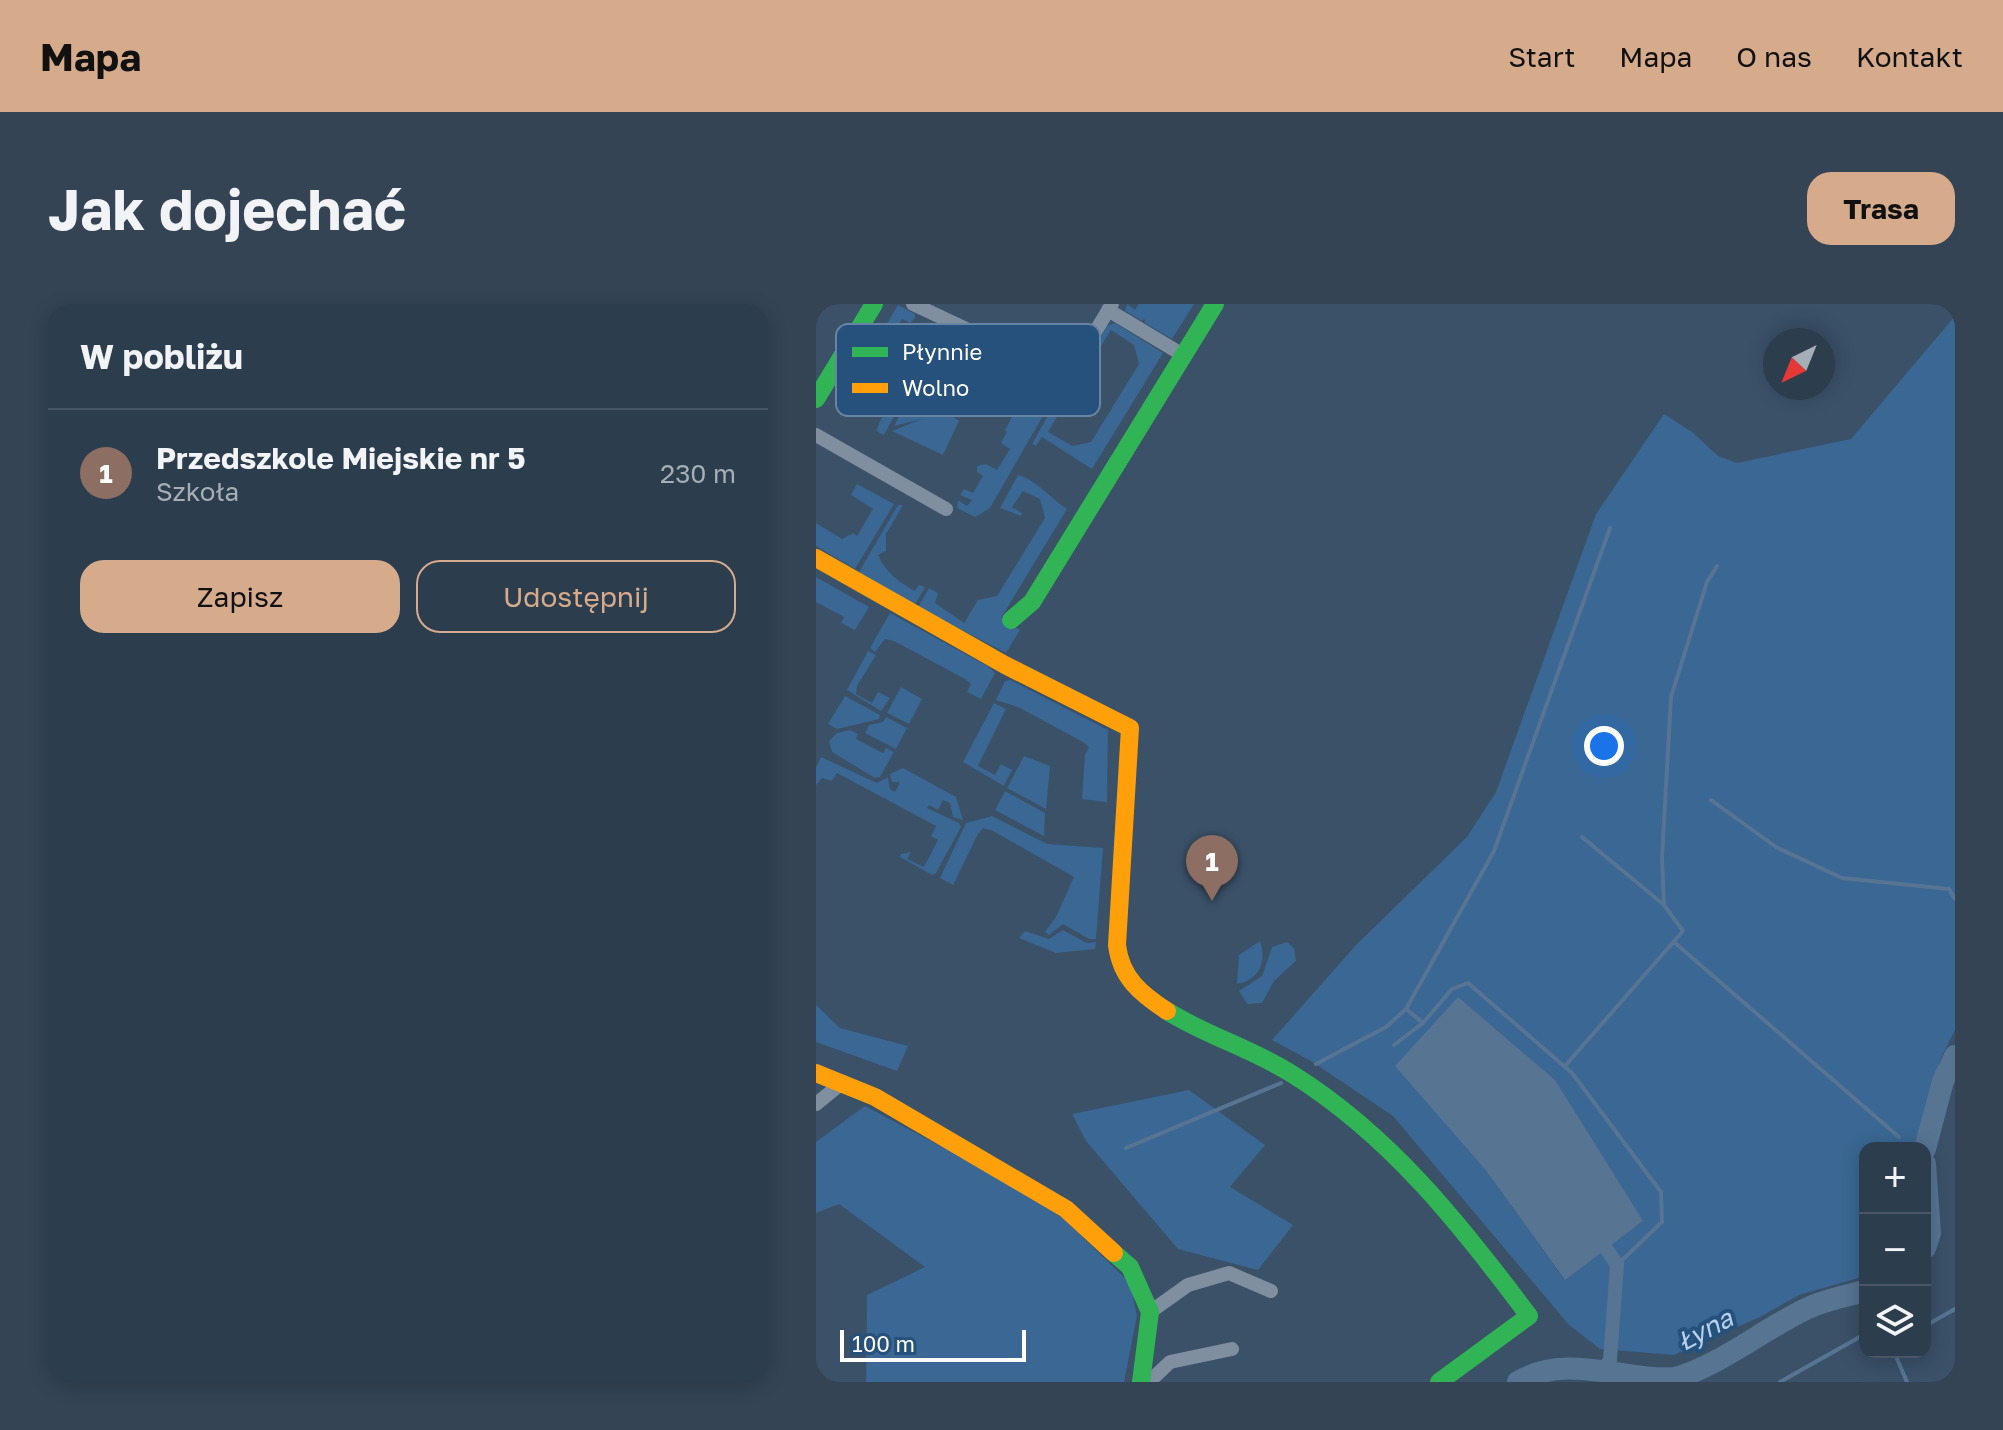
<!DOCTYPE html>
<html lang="pl">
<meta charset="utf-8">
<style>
:root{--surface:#2c3d4e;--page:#344455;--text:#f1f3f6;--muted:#a6aeb6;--line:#485666;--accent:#d6ab8b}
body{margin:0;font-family:"Golos Text",sans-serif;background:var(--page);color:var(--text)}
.controls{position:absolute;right:24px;bottom:24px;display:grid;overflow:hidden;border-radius:16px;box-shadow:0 4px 20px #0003}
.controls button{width:72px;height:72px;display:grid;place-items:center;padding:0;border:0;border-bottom:2px solid var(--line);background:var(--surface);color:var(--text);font:40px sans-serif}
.compass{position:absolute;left:947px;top:24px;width:72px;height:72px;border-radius:50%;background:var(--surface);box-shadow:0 4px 20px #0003;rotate:223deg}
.scale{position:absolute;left:24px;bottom:20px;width:186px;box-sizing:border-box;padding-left:8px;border:4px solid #fff;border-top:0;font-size:22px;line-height:28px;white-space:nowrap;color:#fff;-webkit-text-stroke:6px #26517c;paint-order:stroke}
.you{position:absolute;left:788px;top:442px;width:28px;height:28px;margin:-20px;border:6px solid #fff;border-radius:50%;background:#1a73e8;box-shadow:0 0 0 12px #1a73e833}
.badge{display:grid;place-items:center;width:52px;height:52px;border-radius:50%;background:var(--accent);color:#fff;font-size:26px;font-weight:700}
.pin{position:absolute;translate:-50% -66px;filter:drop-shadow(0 2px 4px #0008)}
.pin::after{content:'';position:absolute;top:42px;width:28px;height:24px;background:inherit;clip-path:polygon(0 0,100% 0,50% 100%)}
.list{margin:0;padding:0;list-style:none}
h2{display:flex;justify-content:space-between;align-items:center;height:104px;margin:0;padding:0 32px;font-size:34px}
h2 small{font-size:26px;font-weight:400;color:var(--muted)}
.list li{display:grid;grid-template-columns:52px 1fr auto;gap:24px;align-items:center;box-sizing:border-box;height:128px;padding:0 32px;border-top:2px solid var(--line)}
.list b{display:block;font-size:30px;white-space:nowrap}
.list p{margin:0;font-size:26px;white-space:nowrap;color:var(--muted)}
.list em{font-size:26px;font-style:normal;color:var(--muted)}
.actions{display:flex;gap:16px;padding:24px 32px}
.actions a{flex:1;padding:18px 0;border:2px solid var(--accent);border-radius:24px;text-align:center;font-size:28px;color:var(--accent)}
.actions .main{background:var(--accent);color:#111}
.icon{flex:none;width:44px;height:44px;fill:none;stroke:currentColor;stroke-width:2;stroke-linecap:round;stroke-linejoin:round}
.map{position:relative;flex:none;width:1139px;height:1078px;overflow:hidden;border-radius:24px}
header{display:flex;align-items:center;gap:48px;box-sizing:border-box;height:112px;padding:0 40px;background:var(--accent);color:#111}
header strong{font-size:38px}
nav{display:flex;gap:44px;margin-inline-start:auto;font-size:28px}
.intro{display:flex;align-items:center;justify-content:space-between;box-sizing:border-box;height:192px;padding:0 48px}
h1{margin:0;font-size:56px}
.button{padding:20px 36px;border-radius:24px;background:var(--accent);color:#111;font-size:28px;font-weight:700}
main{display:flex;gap:48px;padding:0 48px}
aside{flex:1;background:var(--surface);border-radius:24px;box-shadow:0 4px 20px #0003}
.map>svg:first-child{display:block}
</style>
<header>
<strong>Mapa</strong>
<nav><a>Start</a><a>Mapa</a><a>O nas</a><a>Kontakt</a></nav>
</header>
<div class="intro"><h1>Jak dojechać</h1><a class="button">Trasa</a></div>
<main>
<aside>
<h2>W pobliżu<small></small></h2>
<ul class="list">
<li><span class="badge" style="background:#8d6e63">1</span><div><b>Przedszkole Miejskie nr 5</b><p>Szkoła</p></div><em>230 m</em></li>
</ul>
<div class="actions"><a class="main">Zapisz</a><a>Udostępnij</a></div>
</aside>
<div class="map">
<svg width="1139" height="1078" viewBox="0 0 1139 1078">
<rect width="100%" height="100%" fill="#3a5168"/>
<path fill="#3a6793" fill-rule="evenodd" d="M 311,0 L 319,6 L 323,0 L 378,0 L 356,35 L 329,19 L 328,14 L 326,17 L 309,7 Z
M 82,1 L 99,10 L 99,14 L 94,19 L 86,15 L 74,35 L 80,44 L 70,45 L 67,49 L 57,43 Z
M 1139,12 L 1139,726 L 1124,756 L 1099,844 L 1049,844 L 1049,972 L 983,991 L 944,1013 L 858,1051 L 784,1045 L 753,1021 L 577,812 L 495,757 L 456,736 L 540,641 L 651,533 L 680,488 L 780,210 L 848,110 L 876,128 L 902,152 L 921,159 L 1035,135 ZM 668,864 L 826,918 L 748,975 Z
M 299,19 L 347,49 L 276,165 L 226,133 L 220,142 L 216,140 L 240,97 L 248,101 L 232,128 L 256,142 L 275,138 L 323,60 L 318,41 L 295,26 L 275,58 L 272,56 L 291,22 Z
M 88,62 L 100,72 L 68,131 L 60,127 Z
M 221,67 L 244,82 L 174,204 L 159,213 L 141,204 L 142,196 L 151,202 L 156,196 L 144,191 L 148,185 L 157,189 L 167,172 L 161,168 L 161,162 L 170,160 L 181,166 L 194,145 L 185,139 L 191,128 L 189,126 Z
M 105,72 L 116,78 L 116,90 L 119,79 L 150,95 L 144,114 L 135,111 L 143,117 L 127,151 L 76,127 L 106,115 L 78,122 Z
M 202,171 C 221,176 234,194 251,205 L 185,314 L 204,326 L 190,349 L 102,303 L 113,284 L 122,289 L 119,299 L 148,319 L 162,296 L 181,292 L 229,214 L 224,195 L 207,187 L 196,203 L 206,209 L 205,212 L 184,204 Z
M 41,180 L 78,200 L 39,265 L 0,242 L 0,219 L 26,235 L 37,229 L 41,232 L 57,205 L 35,191 Z
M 82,201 L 87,201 L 70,230 L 70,247 L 62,251 C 70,269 82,277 99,287 L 103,281 L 109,283 L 99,301 L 43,268 Z
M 0,273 L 53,303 L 39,326 L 25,319 L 28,313 L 0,298 Z
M 74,309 L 173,363 L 179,369 L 165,395 L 151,388 L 155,380 L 149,375 L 78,337 L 69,335 L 59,348 L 54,344 Z
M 52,347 L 60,351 L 41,382 L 40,390 L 56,399 L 62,388 L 74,394 L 65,407 L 31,386 Z
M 194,376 L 292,426 L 291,498 L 266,495 L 269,451 L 273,443 L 267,438 L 202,403 L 180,396 L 189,377 Z
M 85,383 L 106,395 L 93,420 L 71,409 Z
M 29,392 L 64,411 L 63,415 L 21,425 L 12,420 Z
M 178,399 L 190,405 L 162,462 L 179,471 L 185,460 L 196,466 L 188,482 L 147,458 Z
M 70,413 L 91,424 L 80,445 L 49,429 L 53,421 L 67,418 Z
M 34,426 L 42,430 L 40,435 L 67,449 L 70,444 L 78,448 L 64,473 L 59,474 L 16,448 L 13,437 L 21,429 Z
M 208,452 L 234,462 L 230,505 L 191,484 Z
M 5,453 L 61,479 L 72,473 L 74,485 L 79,488 L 84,478 L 76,478 L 74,470 L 87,464 L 140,493 L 147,516 L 137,513 L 134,499 L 127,496 L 122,506 L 113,501 L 111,504 L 143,519 L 145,523 L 120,569 L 116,571 L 84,553 L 85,550 L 95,548 L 91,555 L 108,563 L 122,536 L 115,532 L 120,522 L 21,469 L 16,477 L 6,474 L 0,481 L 0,463 Z
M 189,487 L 229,509 L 228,532 L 179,506 Z
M 176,512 L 231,540 L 287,544 L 280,635 L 273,635 L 247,620 L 233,631 L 229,628 L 240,613 L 258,573 L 177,527 L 167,524 L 162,530 L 137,581 L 124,574 L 150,519 Z
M 247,626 L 271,639 L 280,638 L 279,645 L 240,649 L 203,634 L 209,627 L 233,635 Z
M 444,637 C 451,657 444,676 421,680 L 423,651 Z
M 471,638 L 478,644 L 480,657 L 458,677 L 446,699 L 431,700 L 423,687 L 446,672 L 456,643 Z
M 0,701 L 24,724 L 92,742 L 81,767 L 0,738 Z
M 373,786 L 449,841 L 414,883 L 477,921 L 442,966 L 362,945 L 270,837 L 256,810 Z
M 49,802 L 175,869 L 247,914 L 314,979 L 321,1012 L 308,1078 L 50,1078 L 51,991 L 109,963 L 23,900 L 0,909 L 0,838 Z"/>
<path fill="#577493" d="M 642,693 L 739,776 L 827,917 L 749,976 L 668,864 L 579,762 Z"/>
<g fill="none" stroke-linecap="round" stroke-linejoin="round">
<path stroke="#577493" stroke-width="4" d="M 895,496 L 960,543 L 1026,574 L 1133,585 L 1139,595
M 848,601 L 846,554 L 855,393 L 891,278 L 901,262
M 858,638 L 1083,833
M 590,705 L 607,719
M 578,741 L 607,719 L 636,685 L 652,679 L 756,769 L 845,888 L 846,918 L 801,961
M 500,760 L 570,723 L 590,705 L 678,547 L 794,224
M 749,762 L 867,627 L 848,601 L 766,533
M 310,844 L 465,779
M 1109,1022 L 1139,1005
M 1079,1050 L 1091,1078
M 964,1078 L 1049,1030"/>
<path stroke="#577493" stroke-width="14" d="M 786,1068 L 794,1056 L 801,961 L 789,943"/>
<path stroke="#577493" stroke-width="22" d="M 1109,845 L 1127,777 L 1139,752
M 1109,860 L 1114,929 L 1109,944
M 702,1078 C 752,1048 807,1078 859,1074 C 900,1064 951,1023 990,1005 C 1008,996 1030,992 1049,987"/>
<path stroke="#7f8f9f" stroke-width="14" d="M 97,0 L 252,73 L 296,0
M 292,6 L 367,51
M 0,131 L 130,205
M 0,800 L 27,778
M 334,1008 L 372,981 L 413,969 L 455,987
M 333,1078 L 354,1058 L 416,1045"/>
<path stroke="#30b455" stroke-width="18" d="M 0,95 L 58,0
M 195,316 L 216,298 L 399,0
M 351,707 C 391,732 437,745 476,770 C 574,831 645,921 713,1012 L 623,1078
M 298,949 L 314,963 L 334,1008 L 325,1078"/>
<path stroke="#ff9f0a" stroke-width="18" d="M 0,254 L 189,361 L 314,424 L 301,641 C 305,674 325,690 351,707
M 0,769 L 59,793 L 250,905 L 298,949"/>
</g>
<g text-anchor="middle" stroke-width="8" stroke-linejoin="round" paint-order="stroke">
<g font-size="26" font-style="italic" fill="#b6d2ec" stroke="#26517c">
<text transform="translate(889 1026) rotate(-28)" y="9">Łyna</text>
</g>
</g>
<rect x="20" y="20" width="264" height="92" rx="12" fill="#26517c" stroke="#6785a3" stroke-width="2"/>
<rect x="36" y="43" width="36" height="10" fill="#30b455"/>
<rect x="36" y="79" width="36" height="10" fill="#ff9f0a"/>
<g font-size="22" fill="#fff">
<text x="86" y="56">Płynnie</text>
<text x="86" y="92">Wolno</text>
</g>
</svg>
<div class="controls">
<button>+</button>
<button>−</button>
<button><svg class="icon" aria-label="layers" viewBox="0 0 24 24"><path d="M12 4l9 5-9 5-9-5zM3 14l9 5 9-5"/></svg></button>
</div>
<svg class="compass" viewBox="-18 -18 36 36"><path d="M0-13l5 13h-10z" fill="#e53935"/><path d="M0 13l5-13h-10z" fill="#a6aeb6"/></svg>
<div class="scale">100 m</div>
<div class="you"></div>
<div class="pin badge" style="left:396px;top:597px;background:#8d6e63">1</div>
</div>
</main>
